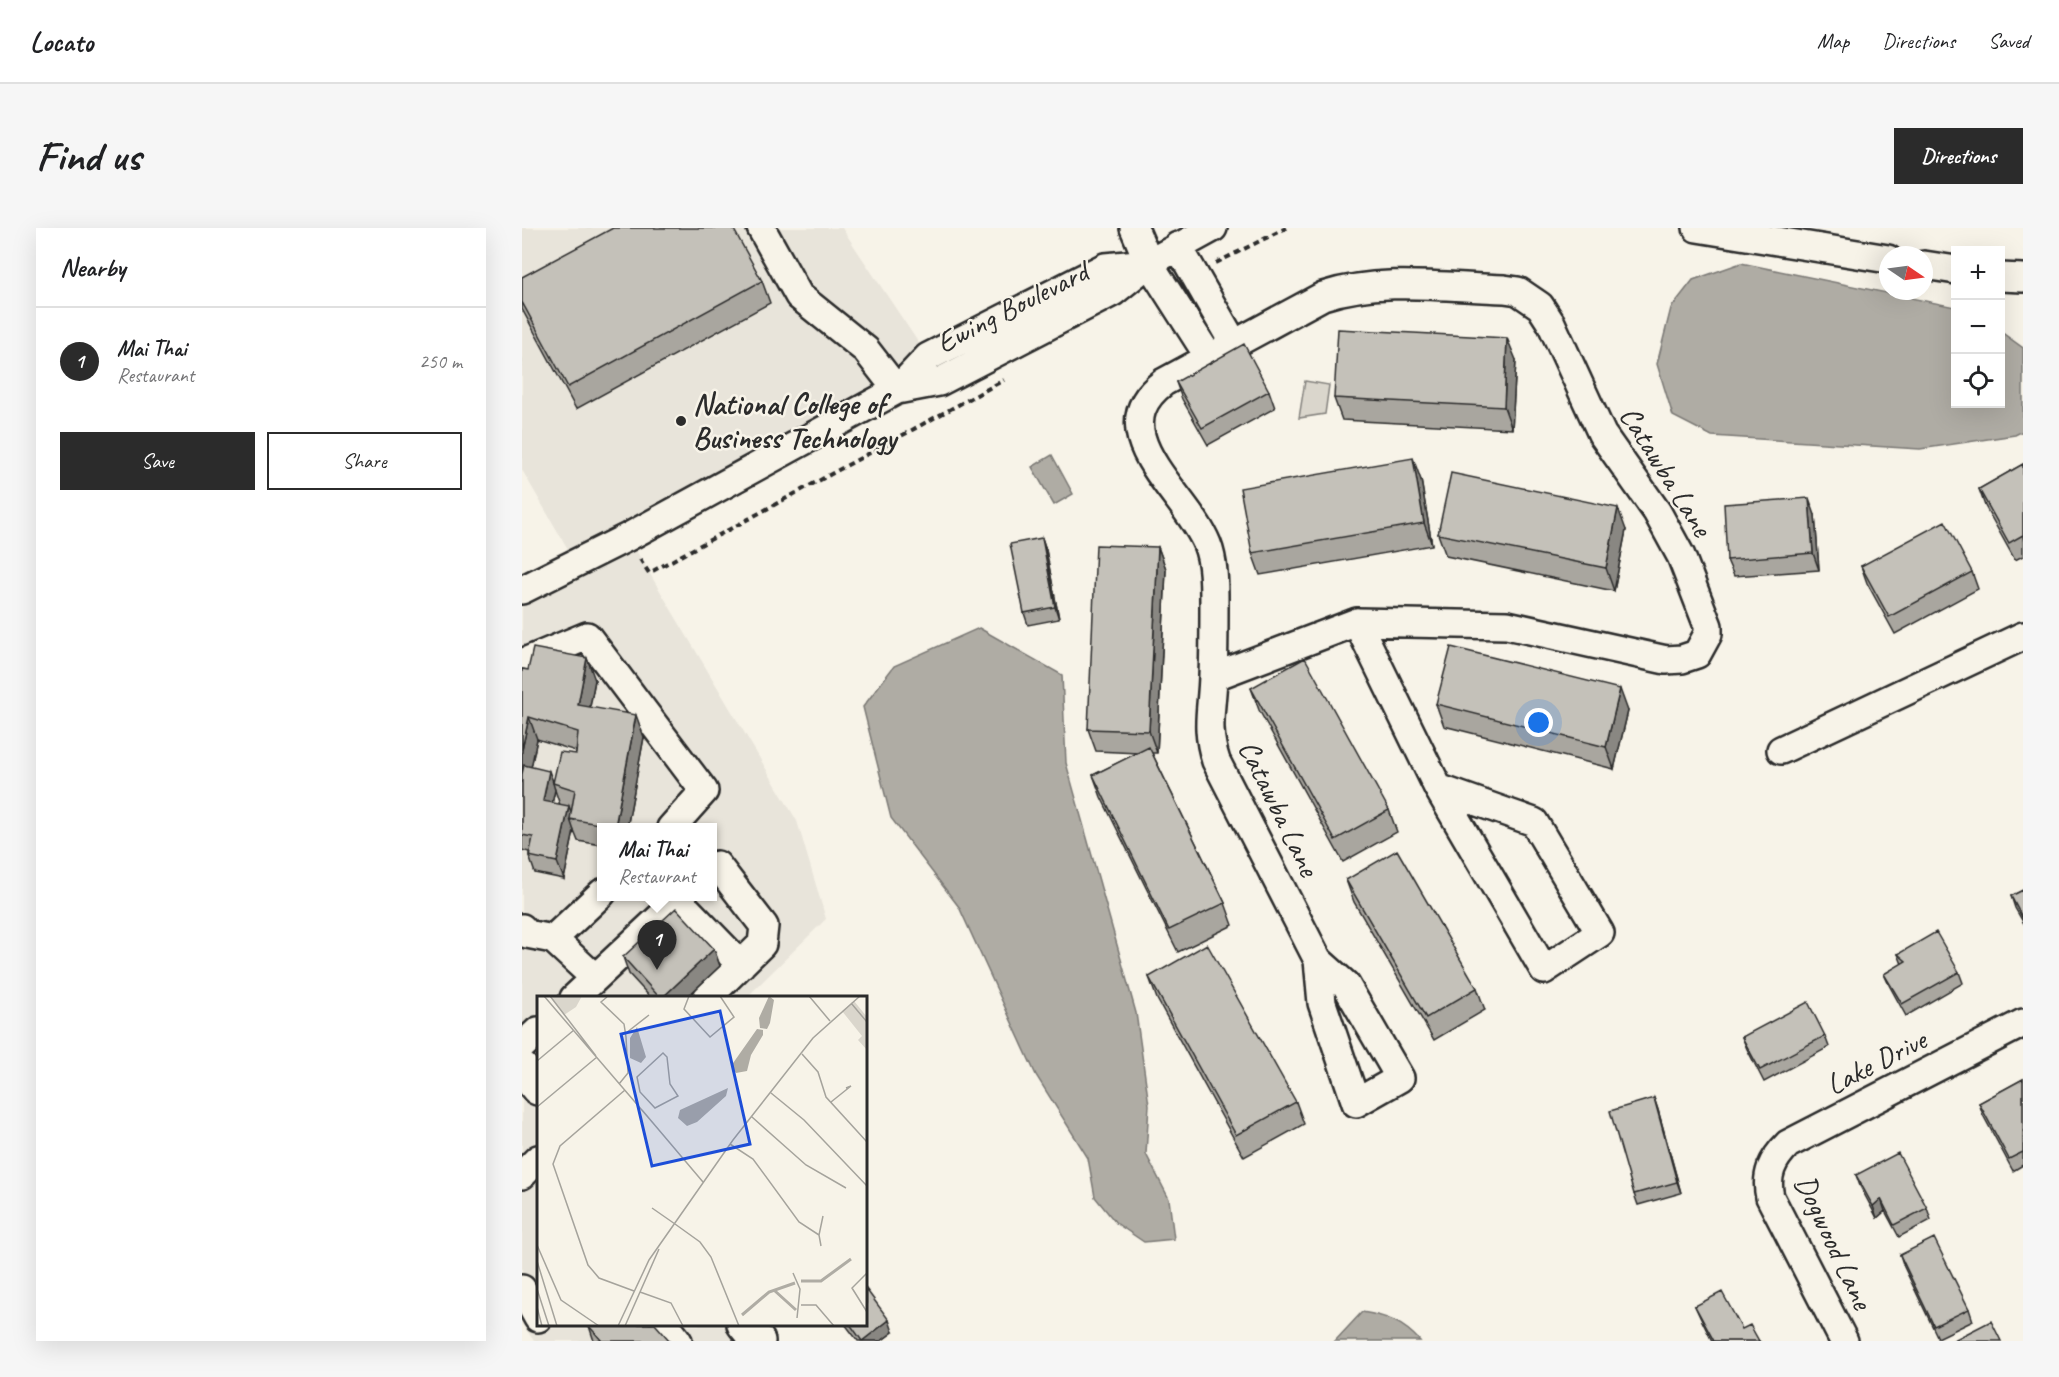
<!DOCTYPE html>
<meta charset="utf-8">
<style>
:root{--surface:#fff;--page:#f6f6f6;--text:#202124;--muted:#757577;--line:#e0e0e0;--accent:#2b2b2b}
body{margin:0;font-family:Caveat,sans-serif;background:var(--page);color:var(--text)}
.controls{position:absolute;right:18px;top:18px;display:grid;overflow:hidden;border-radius:0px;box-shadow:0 6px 24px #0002}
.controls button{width:54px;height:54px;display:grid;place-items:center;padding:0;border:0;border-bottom:2px solid var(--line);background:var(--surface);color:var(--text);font:30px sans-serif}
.compass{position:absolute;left:1357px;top:18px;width:54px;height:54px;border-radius:50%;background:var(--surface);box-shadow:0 6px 24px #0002;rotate:103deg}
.you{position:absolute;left:1017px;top:495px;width:21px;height:21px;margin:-15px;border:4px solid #fff;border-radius:50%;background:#1a73e8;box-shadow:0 0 0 9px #1a73e833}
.badge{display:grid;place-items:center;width:39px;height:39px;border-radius:50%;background:var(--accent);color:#fff;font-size:20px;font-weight:700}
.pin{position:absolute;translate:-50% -50px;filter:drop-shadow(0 2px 3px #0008)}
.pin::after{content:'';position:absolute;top:32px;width:21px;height:18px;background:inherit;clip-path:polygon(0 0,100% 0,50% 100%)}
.popup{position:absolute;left:75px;top:595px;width:120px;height:78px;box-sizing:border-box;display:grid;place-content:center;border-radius:0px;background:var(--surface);filter:drop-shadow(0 2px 4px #0005);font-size:20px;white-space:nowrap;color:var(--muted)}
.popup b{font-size:22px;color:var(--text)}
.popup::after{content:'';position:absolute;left:50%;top:100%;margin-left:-12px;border:12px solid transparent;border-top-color:var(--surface)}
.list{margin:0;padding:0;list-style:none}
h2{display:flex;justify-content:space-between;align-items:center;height:78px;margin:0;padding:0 24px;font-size:26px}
h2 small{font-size:20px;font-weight:400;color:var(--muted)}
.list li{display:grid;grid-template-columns:39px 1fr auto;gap:18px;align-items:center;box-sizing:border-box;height:108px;padding:0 24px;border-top:2px solid var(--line)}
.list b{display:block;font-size:22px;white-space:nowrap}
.list p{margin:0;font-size:20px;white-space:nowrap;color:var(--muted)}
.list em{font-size:20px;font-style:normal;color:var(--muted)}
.actions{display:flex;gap:12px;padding:18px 24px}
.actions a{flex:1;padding:14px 0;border:2px solid var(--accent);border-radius:0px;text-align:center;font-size:21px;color:var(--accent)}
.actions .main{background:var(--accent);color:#fff}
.icon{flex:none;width:33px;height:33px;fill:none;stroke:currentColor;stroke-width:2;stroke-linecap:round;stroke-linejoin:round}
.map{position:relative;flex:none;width:1501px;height:1113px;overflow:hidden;border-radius:0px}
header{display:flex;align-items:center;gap:36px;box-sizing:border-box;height:84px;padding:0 30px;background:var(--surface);border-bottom:2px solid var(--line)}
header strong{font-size:28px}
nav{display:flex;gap:33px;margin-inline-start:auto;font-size:21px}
.intro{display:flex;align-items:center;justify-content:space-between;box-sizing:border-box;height:144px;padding:0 36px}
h1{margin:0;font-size:42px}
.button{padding:15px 27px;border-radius:0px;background:var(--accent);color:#fff;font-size:21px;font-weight:700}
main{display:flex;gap:36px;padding:0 36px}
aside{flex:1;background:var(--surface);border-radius:0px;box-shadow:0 6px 24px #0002}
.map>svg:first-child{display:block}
</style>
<header>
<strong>Locato</strong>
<nav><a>Map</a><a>Directions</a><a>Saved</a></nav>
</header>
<div class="intro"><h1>Find us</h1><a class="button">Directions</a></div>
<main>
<aside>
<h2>Nearby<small></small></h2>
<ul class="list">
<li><span class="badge">1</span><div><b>Mai Thai</b><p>Restaurant</p></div><em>250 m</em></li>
</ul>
<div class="actions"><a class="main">Save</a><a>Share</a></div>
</aside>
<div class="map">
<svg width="1501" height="1113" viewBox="0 0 1501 1113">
<rect width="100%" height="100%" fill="#f7f3e8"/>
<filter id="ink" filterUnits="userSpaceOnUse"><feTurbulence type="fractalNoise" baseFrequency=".0167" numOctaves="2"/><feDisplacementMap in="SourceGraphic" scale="12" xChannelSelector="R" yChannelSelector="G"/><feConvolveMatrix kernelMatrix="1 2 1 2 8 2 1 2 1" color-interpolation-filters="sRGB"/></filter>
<g filter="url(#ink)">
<path fill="#e8e4da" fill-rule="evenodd" d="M 0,0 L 320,0 L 406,129 L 106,309 L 275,593 L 304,691 L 225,769 L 16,770 L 16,1096 L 222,1097 L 236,1113 L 12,1113 L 0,1096 L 0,362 L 54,335 L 0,242 ZM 80,600 L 190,600 L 190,668 L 80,668 Z"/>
<path fill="#dad6cc" stroke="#82807c" stroke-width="1.5" d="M 783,153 L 807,157 L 803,186 L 777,190 Z"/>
<path fill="#afaca4" stroke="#7a7874" stroke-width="1.5" d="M 1219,35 L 1433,79 L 1434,176 L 1478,176 L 1479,104 L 1501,120 L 1501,203 L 1493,207 L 1398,221 L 1190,208 L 1151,188 L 1135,136 L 1149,80 L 1171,52 Z
M 530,227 L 551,266 L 532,277 L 510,239 Z
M 457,400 L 540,447 L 544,535 L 614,785 L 627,877 L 624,926 L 647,971 L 652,1011 L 622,1014 L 594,995 L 573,969 L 566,930 L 514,847 L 437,679 L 369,590 L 341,479 L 372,438 Z
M 840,1084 C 865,1088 881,1094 898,1113 L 813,1113 Z"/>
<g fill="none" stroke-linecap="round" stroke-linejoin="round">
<defs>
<path id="minor" d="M 239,0 L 277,68 L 344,122 L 375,162
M 612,0 L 627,35 L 687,129
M 1175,0 L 1366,31
M 656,18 L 712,116
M 1402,37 L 1434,42
M 1478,49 L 1501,50
M 375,162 L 406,129 L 583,39 L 627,35
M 0,362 L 106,309 L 375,162 L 417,154 L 591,64 L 627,35 L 691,0
M 835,394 L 916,560 L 1022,742 L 1078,705 L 1012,594 L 916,560
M 0,435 L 65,408 L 182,563 L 149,600
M 691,449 L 835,394 L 985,397 L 1144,432 L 1160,431 L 1175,426 L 1186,406 L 1186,398 L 1159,328 L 1135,284 L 1080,206 L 1029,95 L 1018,78 L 996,63 L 982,61 C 922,59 859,49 801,68 L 642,154 C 575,204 664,264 685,316 C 692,333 692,356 692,375 C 692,399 692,423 691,448 C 690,482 683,499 694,533 L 796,732 L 800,775 L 834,875 L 878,850 L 824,757 L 796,732
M 1259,522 L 1501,408
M 157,673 L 219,737
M 0,700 L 5,706 L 31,711 L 73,750
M 31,711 L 80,665
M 52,770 L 161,668
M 185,770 L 240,716 L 242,698 L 195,637
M 0,818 L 16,803
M 0,947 L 16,931
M 0,1061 L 16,1090
M 143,1096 L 156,1113
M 1322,1113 L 1248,969 C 1243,947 1250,932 1266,916 L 1501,795"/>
<path id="major" d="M 0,841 L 16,860
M 222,1096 L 236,1113"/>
</defs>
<use href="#minor" stroke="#2b2b2b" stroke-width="32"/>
<use href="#major" stroke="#2b2b2b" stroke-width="38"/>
<path stroke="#2b2b2b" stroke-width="4" stroke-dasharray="6 4.5" stroke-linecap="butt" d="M 694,35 L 764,0
M 118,331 L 127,345 L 482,152"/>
<use href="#minor" stroke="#f7f3e8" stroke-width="27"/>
<use href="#major" stroke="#f7f3e8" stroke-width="33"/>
</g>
<path fill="#a9a69f" stroke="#2b2b2b" stroke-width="1.5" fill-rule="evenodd" d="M 0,49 L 240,53 L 248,75 L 54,181 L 0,81 Z
M 994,132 L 990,201 L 820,192 L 812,170 Z
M 654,154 L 747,163 L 753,180 L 686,217 L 660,171 Z
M 1501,236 L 1501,328 L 1493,332 L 1463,278 L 1457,261 Z
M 899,252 L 910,317 L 738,347 L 730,325 Z
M 1293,287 L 1297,342 L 1212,348 L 1205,332 Z
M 1104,302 L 1092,363 L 924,328 L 916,306 Z
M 520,310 L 524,322 L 537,391 L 506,397 L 502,385 Z
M 636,319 L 644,341 L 635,525 L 630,525 L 703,675 L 711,697 L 656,724 L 579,569 L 571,547 L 616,525 L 574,523 L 566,501 Z
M 1339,338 L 1450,344 L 1456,361 L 1373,406 L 1345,355 Z
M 0,441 L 73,452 L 68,479 L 122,509 L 105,600 L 80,600 L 80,617 L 56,613 L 52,603 L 42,651 L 13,645 L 7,628 L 7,624 L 0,622 ZM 15,511 L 54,523 L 54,526 L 31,553 L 9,539 ZM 33,562 L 38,577 L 30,575 Z
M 729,460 L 867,582 L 875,604 L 821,634 L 737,482 Z
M 914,476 L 1106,483 L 1092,541 L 922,498 Z
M 824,652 L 955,760 L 963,782 L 912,812 L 832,674 Z
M 1501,662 L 1501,694 L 1493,680 L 1489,668 Z
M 192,721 L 198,738 L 164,770 L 129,770 L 107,746 L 101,729 Z
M 1376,726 L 1437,744 L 1441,755 L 1384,788 L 1367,757 L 1362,746 L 1380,736 Z
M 627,749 L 774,874 L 782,896 L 722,929 L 635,771 Z
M 1303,808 L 1307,819 L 1242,854 L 1225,821 L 1220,809 Z
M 1501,851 L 1501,937 L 1491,943 L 1461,887 L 1457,875 Z
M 1132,870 L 1136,882 L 1159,965 L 1116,977 L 1112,966 Z
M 1334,947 L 1405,980 L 1409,992 L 1377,1009 L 1363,983 L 1355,990 L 1338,958 Z
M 1378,1027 L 1447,1081 L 1451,1093 L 1416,1110 L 1382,1039 Z
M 1173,1078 L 1220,1101 L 1237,1113 L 1190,1113 L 1178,1089 Z
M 323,1096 L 344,1096 L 371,1104 L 359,1113 L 336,1113 Z
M 67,1098 L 148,1113 L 72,1113 Z"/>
<path fill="#898782" stroke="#2b2b2b" stroke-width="1.5" d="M 985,110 L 994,132 L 990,201 L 982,179 Z
M 891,230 L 899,252 L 910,317 L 902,295 Z
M 1287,270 L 1293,287 L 1297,342 L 1291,325 Z
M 1096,280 L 1104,302 L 1092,363 L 1084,340 Z
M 520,310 L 524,322 L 537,391 L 533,379 Z
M 636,319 L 644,341 L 635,525 L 627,503 Z
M 65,430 L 73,452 L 64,499 L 56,477 Z
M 1098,461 L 1106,483 L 1092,541 L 1084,519 Z
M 114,487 L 122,509 L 105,600 L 93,600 Z
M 7,489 L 15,511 L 5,559 L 0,546 L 0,522 Z
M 27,543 L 32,556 L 31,555 L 33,562 L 27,590 L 21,573 Z
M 47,578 L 52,592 L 48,591 L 52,603 L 42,651 L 35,634 Z
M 192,721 L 198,738 L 164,770 L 140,770 Z
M 1132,870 L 1136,882 L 1159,965 L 1155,954 Z
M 1359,971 L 1363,983 L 1355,990 L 1351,978 Z
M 367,1092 L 371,1104 L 359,1113 L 340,1113 Z"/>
<path fill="#c4c1b9" stroke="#2b2b2b" stroke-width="1.5" d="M 91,0 L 211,0 L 240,53 L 46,159 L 0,74 L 0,49 Z
M 816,101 L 985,110 L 982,179 L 812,170 Z
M 722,116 L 747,163 L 680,200 L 654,154 Z
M 891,230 L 902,295 L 730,325 L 718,260 Z
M 1501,236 L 1501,307 L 1487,315 L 1457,261 Z
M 929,245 L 1096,280 L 1084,340 L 916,306 Z
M 1287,270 L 1291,325 L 1205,332 L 1202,276 Z
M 1423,293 L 1450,344 L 1367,389 L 1339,338 Z
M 520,310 L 533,379 L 502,385 L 488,316 Z
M 574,317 L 636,319 L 627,503 L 566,501 Z
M 929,419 L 1098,461 L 1084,519 L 914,476 Z
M 11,420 L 65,430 L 56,477 L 114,487 L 93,599 L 48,591 L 53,562 L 31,555 L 38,524 L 54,526 L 56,504 L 7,489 L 0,522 L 0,441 L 6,442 Z
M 783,430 L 867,582 L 813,612 L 729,460 Z
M 627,519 L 703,675 L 647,702 L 571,547 Z
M 2,537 L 27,543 L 21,573 L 47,578 L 35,634 L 7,628 L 11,609 L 0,607 L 0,546 Z
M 875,622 L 955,760 L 904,790 L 824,652 Z
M 1501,662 L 1501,691 L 1489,668 Z
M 154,680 L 192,721 L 140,770 L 138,770 L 101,729 Z
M 1414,704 L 1437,744 L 1380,776 L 1362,746 L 1384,733 L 1376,726 Z
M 685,716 L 774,874 L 714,907 L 627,749 Z
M 1286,774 L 1303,808 L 1238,842 L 1220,809 Z
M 1501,851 L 1501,924 L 1487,931 L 1457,875 Z
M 1132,870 L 1155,954 L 1112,966 L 1088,883 Z
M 1376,925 L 1405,980 L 1372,997 L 1359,971 L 1351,978 L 1334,947 Z
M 1412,1010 L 1447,1081 L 1412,1098 L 1378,1027 Z
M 344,1061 L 367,1092 L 340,1113 L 328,1096 L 344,1096 Z
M 1200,1064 L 1220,1101 L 1228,1097 L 1237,1113 L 1192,1113 L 1173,1078 Z
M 1469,1093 L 1479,1113 L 1430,1113 Z
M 68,1096 L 133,1096 L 148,1113 L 78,1113 L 79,1112 L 67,1098 Z"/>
</g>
<circle fill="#2b2b2b" stroke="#f7f3e8" stroke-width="2" cx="159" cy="193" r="6"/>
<g text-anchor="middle" stroke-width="5" stroke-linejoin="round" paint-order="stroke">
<g font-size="30" fill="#2b2b2b" stroke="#f7f3e8">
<text transform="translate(490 79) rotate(-27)" y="10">Ewing Boulevard</text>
<text transform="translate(1144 243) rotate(58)" y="10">Catawba Lane</text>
<text transform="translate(757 580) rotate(64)" y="10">Catawba Lane</text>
<text transform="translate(1354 834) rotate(-27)" y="10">Lake Drive</text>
<text transform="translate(1312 1014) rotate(65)" y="10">Dogwood Lane</text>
</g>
<g font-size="30" font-weight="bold" fill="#2b2b2b" stroke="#f7f3e8" text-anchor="start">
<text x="171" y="186">National College of<tspan x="171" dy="34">Business Technology</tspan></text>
</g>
</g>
<g transform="translate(15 768)">
<rect width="330" height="330" fill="#f7f3e8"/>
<path d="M 13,0 L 45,0 L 39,11 L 27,19 ZM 317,5 L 330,21 L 330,54 L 321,44 L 325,40 L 305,15 Z" fill="#dad6cc"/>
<path d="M 232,0 L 237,4 L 233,27 L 230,33 L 223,32 L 222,22 ZM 100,31 L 109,61 L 104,67 L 93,62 L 93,42 ZM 220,33 L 226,34 L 226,39 L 214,59 L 210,75 L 199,77 L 194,70 ZM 191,92 L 189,100 L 160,126 L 150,130 L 141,122 L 143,114 Z" fill="#afaca4"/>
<path fill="none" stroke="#afaca4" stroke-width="3" d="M 264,285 L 284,285 L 314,263M 238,295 L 259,314M 205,319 L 232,296 L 258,287"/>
<path fill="none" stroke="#a5a39c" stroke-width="1.5" d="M 7,0 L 122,134M 13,0 L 59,60M 152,0 L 147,13 L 173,41 L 197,21 L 183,0M 272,0 L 293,25M 70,1 L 64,6 L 87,28 L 89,41 L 91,77 L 82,88M 314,7 L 330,26M 89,37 L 112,19M 126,57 L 130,61 L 133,88 L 141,100 L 118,112 L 103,96 L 100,81 ZM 265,58 L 281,76 L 289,101 L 330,146M 0,65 L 37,34M 88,94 L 23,150 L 16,168 L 51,269 L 62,282 L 97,295M 234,97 L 267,124 L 330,190M 294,106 L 314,90 L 309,92M 0,111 L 60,61M 105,114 L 166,186M 215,121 L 269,169 L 309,192M 193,148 L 216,163 L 262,226 L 282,239M 115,212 L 138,228M 138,228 L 163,246 L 174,261 L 202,330M 0,249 L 24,304 L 62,330M 284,250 L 282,239 L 286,220M 0,265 L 20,330M 256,277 L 263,293 L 260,322M 330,277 L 315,292 L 330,316M 0,293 L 12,330M 103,296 L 134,307 L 146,330M 264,309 L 279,309 L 297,330M 0,311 L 5,330M 81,330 L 112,264 L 196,144 L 276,42 L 323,0M 88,330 L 122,253"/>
<path fill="#1d4ed8" fill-opacity="0.15" stroke="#1d4ed8" stroke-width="3" d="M 183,15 L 213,148 L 115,170 L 84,38 Z"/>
<rect width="330" height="330" fill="none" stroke="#2b2b2b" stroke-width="3"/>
</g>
</svg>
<div class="controls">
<button>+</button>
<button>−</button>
<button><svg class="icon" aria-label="locate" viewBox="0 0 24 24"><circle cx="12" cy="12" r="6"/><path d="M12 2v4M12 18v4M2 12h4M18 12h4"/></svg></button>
</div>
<svg class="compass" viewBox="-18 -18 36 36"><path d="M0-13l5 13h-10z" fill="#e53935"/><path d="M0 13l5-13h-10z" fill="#757577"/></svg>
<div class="you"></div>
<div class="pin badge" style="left:135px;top:742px">1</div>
<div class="popup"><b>Mai Thai</b>Restaurant</div>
</div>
</main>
